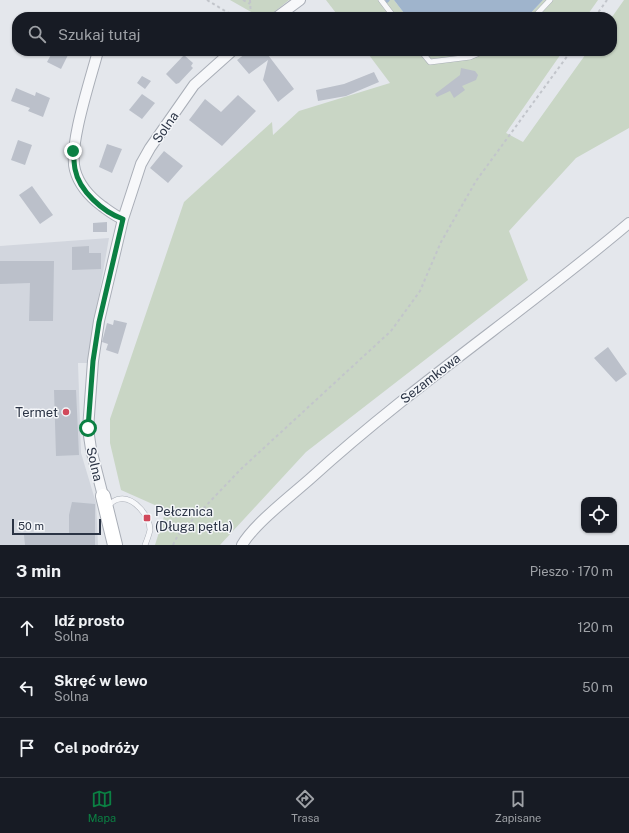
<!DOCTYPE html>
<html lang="pl">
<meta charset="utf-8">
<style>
:root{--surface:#171b24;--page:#20242c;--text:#f1f3f6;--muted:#9ea1a6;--line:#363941;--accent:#0b8043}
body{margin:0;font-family:"Public Sans",sans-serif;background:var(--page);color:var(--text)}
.controls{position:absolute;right:12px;bottom:12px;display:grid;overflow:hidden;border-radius:8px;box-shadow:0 1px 3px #0004}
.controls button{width:36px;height:36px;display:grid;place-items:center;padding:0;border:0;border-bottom:1px solid var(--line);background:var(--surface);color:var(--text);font:20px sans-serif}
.scale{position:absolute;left:12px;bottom:10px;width:89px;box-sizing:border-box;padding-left:4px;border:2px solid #2b3445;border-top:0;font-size:11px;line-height:14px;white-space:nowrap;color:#2b3445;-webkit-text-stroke:3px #f4f6f9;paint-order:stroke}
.stop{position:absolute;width:12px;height:12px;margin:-9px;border:3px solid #0b8043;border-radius:50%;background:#fff}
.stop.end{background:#0b8043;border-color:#fff;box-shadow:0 1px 4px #0008}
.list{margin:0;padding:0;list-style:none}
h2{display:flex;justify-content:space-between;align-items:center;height:52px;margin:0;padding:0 16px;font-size:17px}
h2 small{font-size:13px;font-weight:400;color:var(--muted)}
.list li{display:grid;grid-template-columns:26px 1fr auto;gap:12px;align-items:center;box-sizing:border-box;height:60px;padding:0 16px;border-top:1px solid var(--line)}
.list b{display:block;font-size:15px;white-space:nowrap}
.list p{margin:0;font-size:13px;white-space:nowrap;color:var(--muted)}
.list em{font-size:13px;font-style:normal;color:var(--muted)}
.icon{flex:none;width:22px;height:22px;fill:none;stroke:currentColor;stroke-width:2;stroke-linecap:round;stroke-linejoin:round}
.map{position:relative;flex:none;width:629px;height:545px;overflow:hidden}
.search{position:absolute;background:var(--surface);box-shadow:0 1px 3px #0004;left:12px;right:12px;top:12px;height:44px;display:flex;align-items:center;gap:10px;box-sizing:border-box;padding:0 14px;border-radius:16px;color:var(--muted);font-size:15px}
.sheet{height:232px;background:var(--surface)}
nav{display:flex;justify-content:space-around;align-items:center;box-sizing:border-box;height:56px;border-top:1px solid var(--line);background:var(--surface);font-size:11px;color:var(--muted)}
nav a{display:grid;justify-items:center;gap:2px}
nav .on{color:var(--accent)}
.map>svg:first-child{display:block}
</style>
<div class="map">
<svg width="629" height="545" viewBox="0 0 629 545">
<rect width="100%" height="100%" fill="#e4e7ec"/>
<path fill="#d2d6de" d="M 109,238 L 87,363 L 78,363 L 81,453 L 96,503 L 98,545 L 0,545 L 0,246 Z"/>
<path fill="#c9d6c5" d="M 230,0 L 289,0 L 268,17 L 260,17 Z
M 326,0 L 394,0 L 407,17 L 339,17 Z
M 543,0 L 598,0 L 586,17 L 527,17 Z
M 624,0 L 629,0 L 629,128 L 576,158 L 509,231 L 528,280 L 306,452 L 220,545 L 155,545 L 166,510 L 121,490 L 110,443 L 110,419 L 184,202 L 272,122 L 273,135 L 299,111 L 390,83 L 366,51 L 469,53 L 472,51 L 563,51 L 506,133 L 523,142 L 588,51 L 612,51 L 612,17 Z"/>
<path fill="#9fb4cc" d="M 394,0 L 543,0 L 527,17 L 407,17 Z"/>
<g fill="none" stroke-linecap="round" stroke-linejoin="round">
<path stroke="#9fb4cc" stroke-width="3.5" d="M 387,1 L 388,0"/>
</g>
<path fill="#bbc0ca" d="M 53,51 L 70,51 L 61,69 L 47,62 Z
M 249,51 L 265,51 L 294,89 L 278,102 L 263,80 L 268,60 L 249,74 L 237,60 Z
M 184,55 L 193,63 L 191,66 L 193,68 L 179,83 L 176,84 L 166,74 Z
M 461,68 L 475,71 L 478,75 L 476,80 L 462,86 L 465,90 L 454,98 L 450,91 L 437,97 L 435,94 L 460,75 Z
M 374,72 L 379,82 L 346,96 L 318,101 L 316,90 L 344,84 Z
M 142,76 L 151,81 L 145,89 L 137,83 Z
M 16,88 L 35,96 L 36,92 L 50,98 L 43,117 L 28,111 L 30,108 L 11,101 Z
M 142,94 L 155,103 L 142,119 L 129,110 Z
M 238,95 L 256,111 L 222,146 L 189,120 L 205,99 L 221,112 Z
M 18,140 L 32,145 L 25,165 L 11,160 Z
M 107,144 L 122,149 L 112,173 L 99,167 Z
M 164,151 L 183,166 L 168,183 L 150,168 Z
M 32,186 L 53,215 L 40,224 L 19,195 Z
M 107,222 L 107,232 L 93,232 L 93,223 Z
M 89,246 L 89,253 L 101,253 L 101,269 L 72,270 L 72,247 Z
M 0,261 L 54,261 L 53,321 L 29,321 L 30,283 L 0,284 Z
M 114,320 L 127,323 L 118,354 L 106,350 L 108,344 L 102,342 L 107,323 L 113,325 Z
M 608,347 L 627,374 L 616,382 L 594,358 Z
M 54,390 L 76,390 L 79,455 L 56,456 Z
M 72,502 L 95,504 L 95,545 L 25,545 L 24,535 L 69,534 L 69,515 Z"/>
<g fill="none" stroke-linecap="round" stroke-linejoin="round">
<defs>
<path id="lane" d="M 381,0 L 394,17
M 534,17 L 550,0
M 421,51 L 430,62 L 470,57 L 484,51
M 107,507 C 110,504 114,499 120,499 C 134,497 150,516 150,530 C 149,535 147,540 145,545"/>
<path id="street" d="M 277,17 L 300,0
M 98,51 C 91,78 68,146 75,170 C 79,185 90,197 102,206 C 109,211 115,216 123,219
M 103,496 L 91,449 L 88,429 L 93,361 L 99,321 L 123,219 L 141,164 L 150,148 L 194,85 L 232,51
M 242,545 C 254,524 292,495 311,478 C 412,386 525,311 629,223"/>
<path id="secondary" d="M 103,496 L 115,545"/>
</defs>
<use href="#lane" stroke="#a9aeb7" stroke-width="6"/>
<use href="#street" stroke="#a9aeb7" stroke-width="12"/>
<use href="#secondary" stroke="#a9aeb7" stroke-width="16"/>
<path stroke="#c2c5cb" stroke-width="2" stroke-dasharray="3 3" stroke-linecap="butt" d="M 207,0 L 235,17
M 243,0 L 250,4
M 250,0 L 251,17
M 595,17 L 607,0
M 173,545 L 178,535 L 241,469 L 391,331 L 420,291 L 441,242 L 476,181 L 571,51"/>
<use href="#lane" stroke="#f7f8fa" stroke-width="5"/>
<use href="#street" stroke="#f7f8fa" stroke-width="10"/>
<use href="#secondary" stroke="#fff" stroke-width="14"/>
</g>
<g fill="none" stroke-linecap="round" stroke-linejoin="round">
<path stroke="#0b8043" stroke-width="5" d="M 73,151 C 74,157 74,164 75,169 C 79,191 103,212 123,219 L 99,322 L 93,361 L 88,428"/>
</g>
<g fill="#d1495b" stroke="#f4f6f9" stroke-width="1.5">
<circle cx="66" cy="412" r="4"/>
<rect x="143" y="514" width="8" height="8" rx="2"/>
</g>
<g text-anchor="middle" stroke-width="3" stroke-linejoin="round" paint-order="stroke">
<g font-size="13" fill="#2b3445" stroke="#f4f6f9">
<text transform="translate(165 127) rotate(-55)" y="5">Solna</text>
<text transform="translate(430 378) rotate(-38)" y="5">Sezamkowa</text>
<text transform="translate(95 464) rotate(77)" y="5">Solna</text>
</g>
<g font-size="13" fill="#2b3445" stroke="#f4f6f9" text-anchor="end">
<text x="58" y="417">Termet</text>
<text x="155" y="516" text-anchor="start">Pełcznica<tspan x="155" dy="15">(Długa pętla)</tspan></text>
</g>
</g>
</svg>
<div class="controls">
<button><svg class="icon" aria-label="locate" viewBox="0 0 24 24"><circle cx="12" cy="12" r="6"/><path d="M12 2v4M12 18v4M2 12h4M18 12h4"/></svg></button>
</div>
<div class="scale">50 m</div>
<div class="stop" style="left:88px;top:428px"></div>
<div class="stop end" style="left:73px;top:151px"></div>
<div class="search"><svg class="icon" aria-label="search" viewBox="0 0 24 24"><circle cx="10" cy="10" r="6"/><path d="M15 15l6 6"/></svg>Szukaj tutaj</div>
</div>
<section class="sheet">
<h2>3 min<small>Pieszo · 170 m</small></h2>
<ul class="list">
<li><svg class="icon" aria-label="ahead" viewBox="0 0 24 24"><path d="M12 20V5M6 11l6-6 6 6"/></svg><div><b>Idź prosto</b><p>Solna</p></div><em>120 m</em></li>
<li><svg class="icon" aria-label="left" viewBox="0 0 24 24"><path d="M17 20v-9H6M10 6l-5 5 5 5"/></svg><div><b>Skręć w lewo</b><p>Solna</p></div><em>50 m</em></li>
<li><svg class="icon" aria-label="arrive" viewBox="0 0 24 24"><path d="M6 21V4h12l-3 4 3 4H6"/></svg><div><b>Cel podróży</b></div></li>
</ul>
</section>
<nav>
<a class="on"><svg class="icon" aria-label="map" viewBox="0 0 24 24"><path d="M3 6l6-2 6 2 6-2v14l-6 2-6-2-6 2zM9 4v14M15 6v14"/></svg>Mapa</a>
<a><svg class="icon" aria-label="directions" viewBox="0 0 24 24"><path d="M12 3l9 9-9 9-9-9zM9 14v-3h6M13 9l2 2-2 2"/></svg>Trasa</a>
<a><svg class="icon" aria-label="saved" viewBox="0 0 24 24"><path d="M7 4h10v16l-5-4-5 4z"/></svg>Zapisane</a>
</nav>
